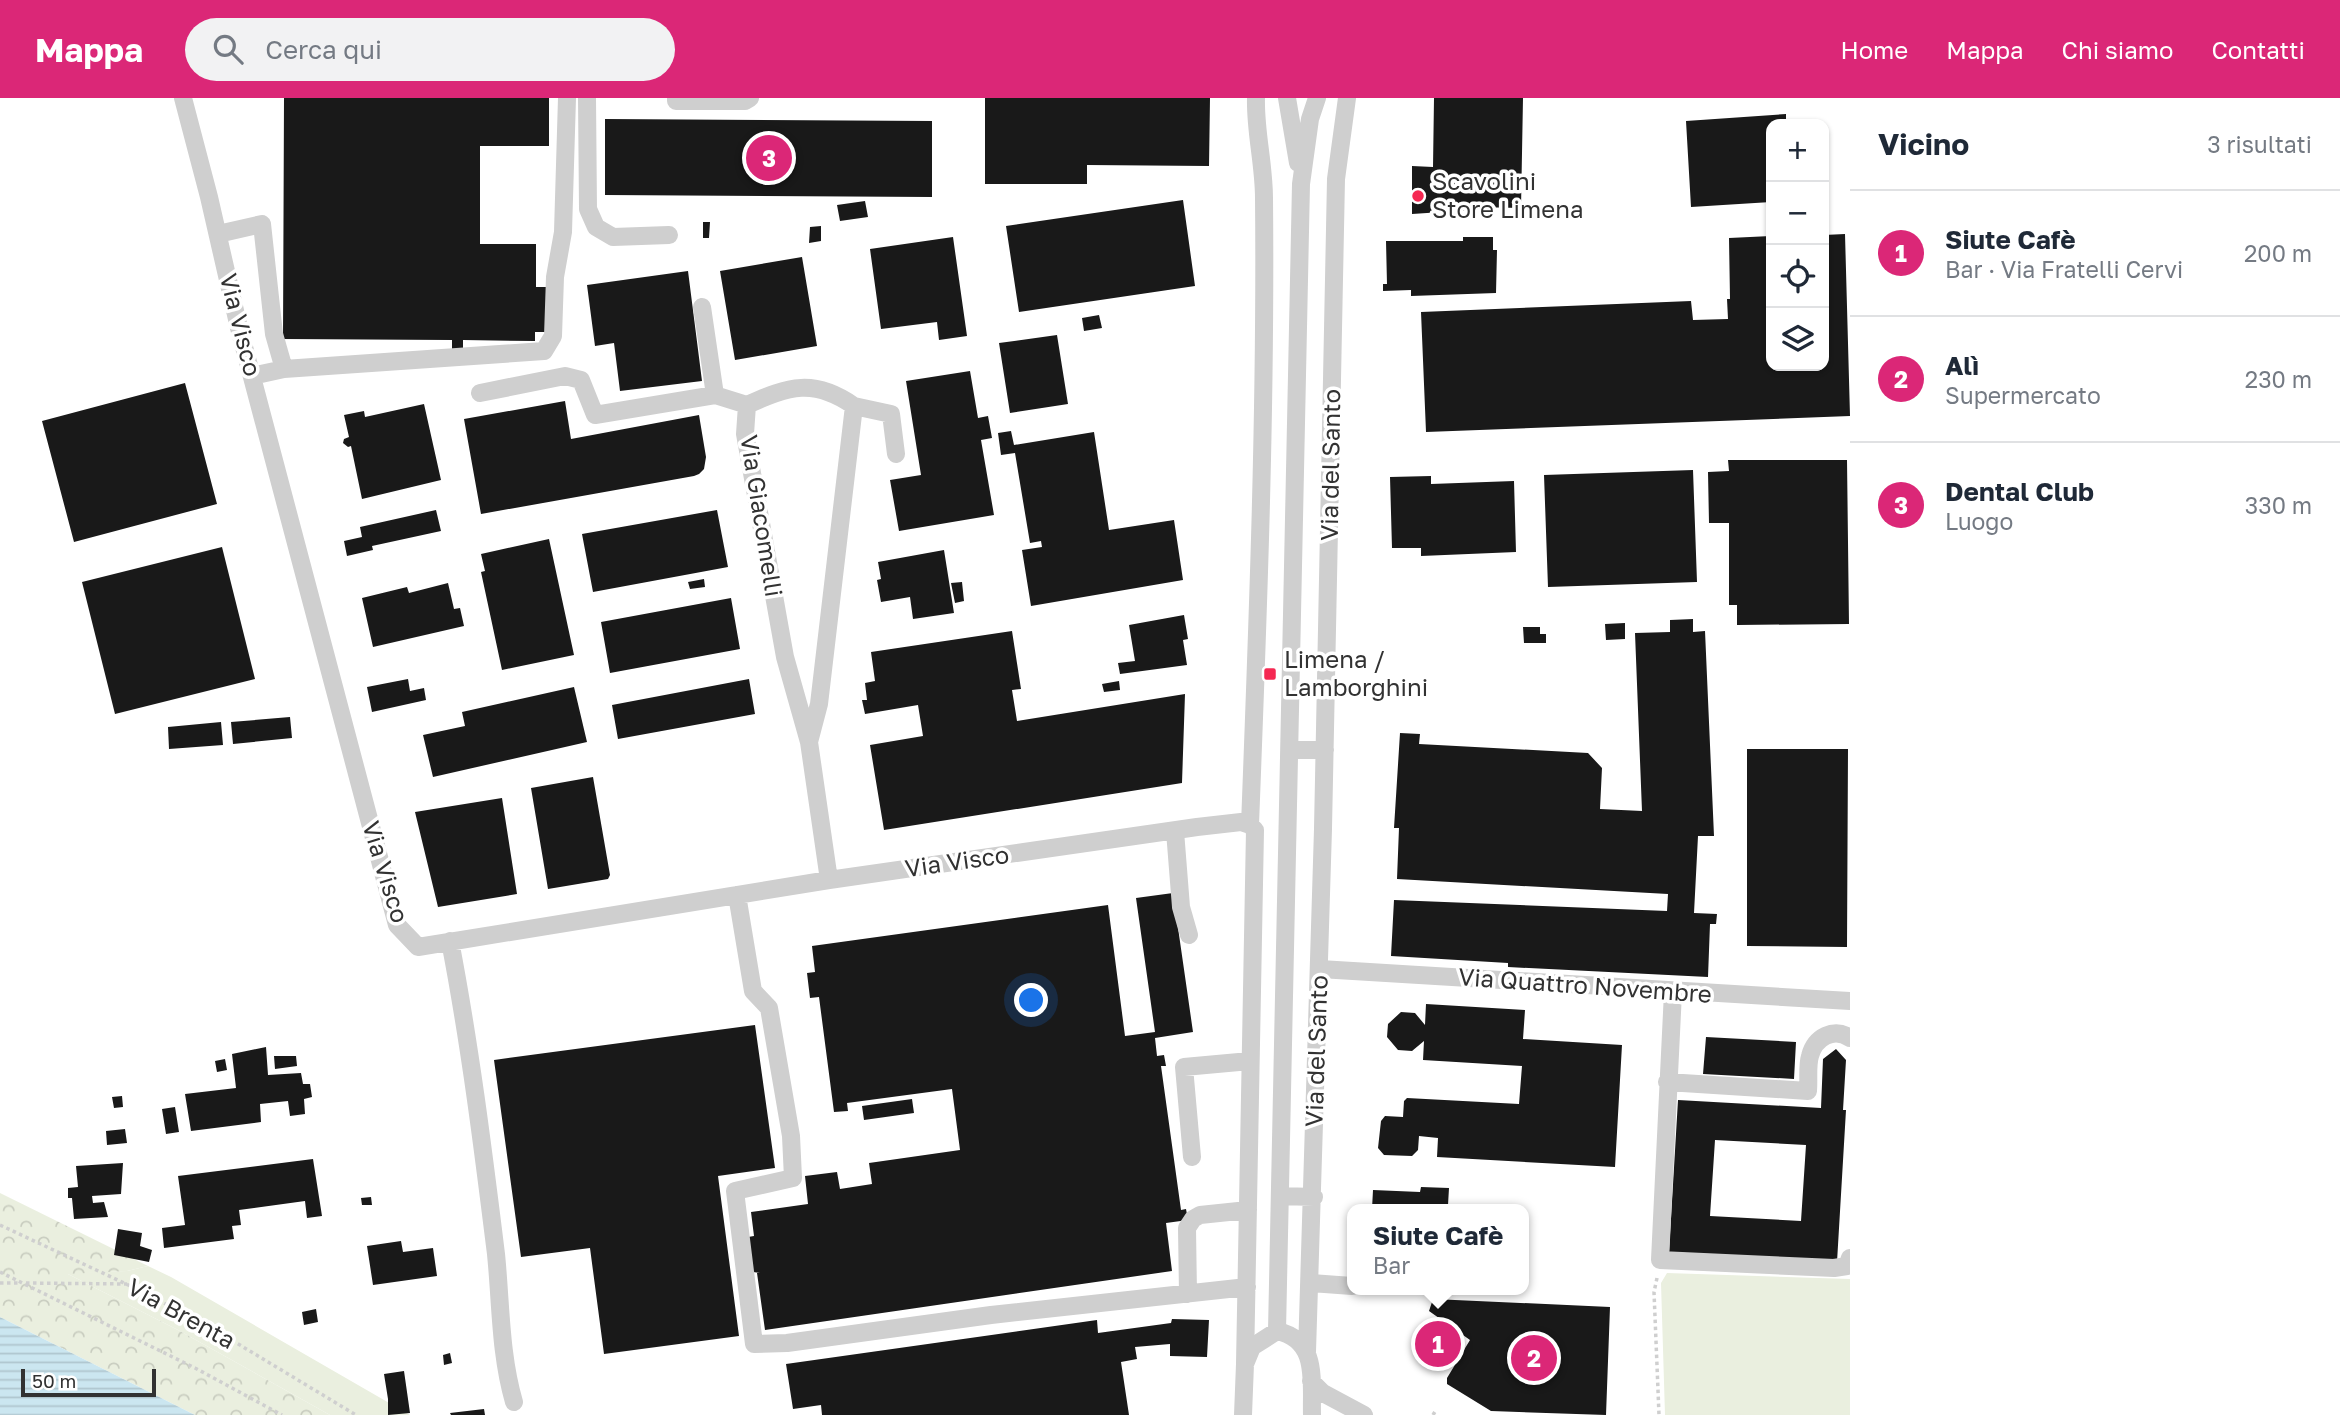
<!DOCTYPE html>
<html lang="it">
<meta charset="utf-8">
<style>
:root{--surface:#fff;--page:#f2f2f3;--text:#1f2937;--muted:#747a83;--line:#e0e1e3;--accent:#db2777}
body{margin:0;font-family:"Golos Text",sans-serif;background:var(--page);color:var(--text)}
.controls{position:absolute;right:21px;top:21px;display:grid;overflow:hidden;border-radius:14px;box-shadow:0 2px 5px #0004}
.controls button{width:63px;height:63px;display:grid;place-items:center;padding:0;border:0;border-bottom:2px solid var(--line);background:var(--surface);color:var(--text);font:35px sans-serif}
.scale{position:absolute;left:21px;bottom:18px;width:135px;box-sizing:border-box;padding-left:7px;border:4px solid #323232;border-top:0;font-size:19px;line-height:24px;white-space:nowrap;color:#323232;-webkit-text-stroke:5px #fff;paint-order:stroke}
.you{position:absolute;left:1032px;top:903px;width:24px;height:24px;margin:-18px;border:5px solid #fff;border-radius:50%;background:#1a73e8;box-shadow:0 0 0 10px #1a73e833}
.badge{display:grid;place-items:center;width:46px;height:46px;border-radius:50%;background:var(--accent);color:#fff;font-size:23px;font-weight:700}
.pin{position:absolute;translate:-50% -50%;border:4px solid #fff;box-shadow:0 2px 7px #0006}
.popup{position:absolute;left:1347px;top:1106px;width:182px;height:91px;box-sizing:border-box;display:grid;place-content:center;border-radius:14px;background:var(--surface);filter:drop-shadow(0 2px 5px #0005);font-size:23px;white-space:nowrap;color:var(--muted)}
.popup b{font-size:26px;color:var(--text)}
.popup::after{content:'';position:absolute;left:50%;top:100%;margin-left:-14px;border:14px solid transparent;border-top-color:var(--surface)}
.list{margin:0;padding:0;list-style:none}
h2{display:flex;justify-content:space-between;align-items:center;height:91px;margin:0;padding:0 28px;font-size:30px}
h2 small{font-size:23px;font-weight:400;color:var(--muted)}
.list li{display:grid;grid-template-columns:46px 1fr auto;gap:21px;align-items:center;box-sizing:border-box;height:126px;padding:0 28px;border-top:2px solid var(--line)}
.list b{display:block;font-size:26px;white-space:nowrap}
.list p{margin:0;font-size:23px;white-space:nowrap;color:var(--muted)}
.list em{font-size:23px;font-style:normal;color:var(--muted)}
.icon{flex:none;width:38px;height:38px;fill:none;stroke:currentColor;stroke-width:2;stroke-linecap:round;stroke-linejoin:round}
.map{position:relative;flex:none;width:1850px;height:1317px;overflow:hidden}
header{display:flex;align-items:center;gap:42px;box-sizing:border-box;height:98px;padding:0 35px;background:var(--accent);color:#fff}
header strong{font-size:33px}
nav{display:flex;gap:38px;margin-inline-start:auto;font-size:24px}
.search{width:490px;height:63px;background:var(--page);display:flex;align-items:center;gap:18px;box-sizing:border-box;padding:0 24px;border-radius:38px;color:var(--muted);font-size:26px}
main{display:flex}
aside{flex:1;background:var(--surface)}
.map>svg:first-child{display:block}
</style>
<header>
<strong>Mappa</strong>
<div class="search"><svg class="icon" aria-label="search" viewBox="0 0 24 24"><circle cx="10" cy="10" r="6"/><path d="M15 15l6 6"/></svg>Cerca qui</div>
<nav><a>Home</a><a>Mappa</a><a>Chi siamo</a><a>Contatti</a></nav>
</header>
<main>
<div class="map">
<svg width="1850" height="1317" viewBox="0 0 1850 1317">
<defs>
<pattern id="forest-crowns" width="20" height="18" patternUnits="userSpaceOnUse" patternTransform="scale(1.75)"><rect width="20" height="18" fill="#eaefdf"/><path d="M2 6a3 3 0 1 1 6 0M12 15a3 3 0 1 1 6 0" fill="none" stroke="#c9cdc0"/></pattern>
<pattern id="water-rules" width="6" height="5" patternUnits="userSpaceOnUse" patternTransform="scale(1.75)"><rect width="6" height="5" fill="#cbe6f0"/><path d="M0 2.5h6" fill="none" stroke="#afc6ce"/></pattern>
</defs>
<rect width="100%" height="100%" fill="#fff"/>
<path fill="#eaefdf" d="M 148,1168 L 171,1179 L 410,1317 L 330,1317 L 178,1232 L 66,1175 L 127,1173 Z
M 1667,1175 L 1850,1181 L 1850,1317 L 1665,1317 L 1661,1185 Z"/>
<path fill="url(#forest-crowns)" d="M 0,1095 L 148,1168 L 127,1173 L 68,1176 L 178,1232 L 330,1317 L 195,1317 L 0,1219 Z"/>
<path fill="url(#water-rules)" d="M 0,1219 L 195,1317 L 0,1317 Z"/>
<path fill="#191919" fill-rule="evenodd" d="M 284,0 L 549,0 L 549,48 L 480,48 L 480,146 L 536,146 L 536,189 L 549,189 L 547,234 L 535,234 L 535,243 L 463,242 L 463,251 L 452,251 L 452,242 L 283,241 Z
M 985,0 L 1210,0 L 1209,68 L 1087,67 L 1087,86 L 985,86 Z
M 1434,0 L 1523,0 L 1521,110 L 1472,109 L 1472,112 L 1412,116 L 1412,68 L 1433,69 Z
M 1786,16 L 1786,26 L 1771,26 L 1771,104 L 1691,109 L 1686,23 Z
M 605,21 L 932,23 L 932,99 L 605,97 Z
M 1183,102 L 1195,188 L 1019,214 L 1006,128 Z
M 865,103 L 868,119 L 840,123 L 837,107 Z
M 703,124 L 710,124 L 709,140 L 703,140 Z
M 821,128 L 821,143 L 809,145 L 810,129 Z
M 1845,136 L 1850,318 L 1426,334 L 1421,214 L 1691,203 L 1693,222 L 1728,221 L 1727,201 L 1730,201 L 1729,140 L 1771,138 L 1771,268 L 1824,268 L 1824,137 Z
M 953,139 L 967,238 L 939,242 L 937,224 L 881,231 L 870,151 Z
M 1463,139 L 1493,139 L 1493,152 L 1497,152 L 1496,195 L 1411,198 L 1411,192 L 1383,193 L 1383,186 L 1387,186 L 1386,143 L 1463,143 Z
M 802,159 L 817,248 L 735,262 L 720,173 Z
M 688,173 L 702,283 L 620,293 L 614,245 L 595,248 L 587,187 Z
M 1099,217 L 1102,230 L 1084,233 L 1082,220 Z
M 1057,237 L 1068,306 L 1010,315 L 999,245 Z
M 970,273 L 978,320 L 988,318 L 992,340 L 981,342 L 994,417 L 899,433 L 890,382 L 921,377 L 906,283 Z
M 185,285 L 217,406 L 74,444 L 42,323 Z
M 565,303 L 571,341 L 699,317 L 706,359 L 704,371 L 699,376 L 694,378 L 481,416 L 464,321 Z
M 424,306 L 441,382 L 362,401 L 351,348 L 348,349 L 343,345 L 344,341 L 349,339 L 344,317 L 364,313 L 365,319 Z
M 1011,333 L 1014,347 L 1094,334 L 1109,432 L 1174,422 L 1183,482 L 1031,508 L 1022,452 L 1042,449 L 1041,443 L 1030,445 L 1015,355 L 1001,357 L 998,335 Z
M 1728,362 L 1847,362 L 1849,526 L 1737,527 L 1737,507 L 1729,507 L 1729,425 L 1709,425 L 1708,374 L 1729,373 Z
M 1693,372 L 1697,484 L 1548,489 L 1544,377 Z
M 1431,378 L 1431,386 L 1514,383 L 1516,454 L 1421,458 L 1421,450 L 1392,450 L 1390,379 Z
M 436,412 L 441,433 L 372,448 L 373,452 L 347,458 L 344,443 L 362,439 L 360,429 Z
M 717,412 L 728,469 L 593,494 L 582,436 Z
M 549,441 L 574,557 L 502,572 L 481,474 L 485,473 L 481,456 Z
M 222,449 L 255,581 L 115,616 L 82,484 Z
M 944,452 L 954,515 L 913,521 L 910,499 L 881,504 L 877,482 L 881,481 L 878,464 Z
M 704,481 L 705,489 L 690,491 L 688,484 Z
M 962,484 L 964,503 L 955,505 L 951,485 Z
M 448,485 L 454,511 L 460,510 L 464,528 L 373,549 L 362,500 L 407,489 L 409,495 Z
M 731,500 L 740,551 L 610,575 L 601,524 Z
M 1184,517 L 1188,541 L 1183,542 L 1187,567 L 1120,576 L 1118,565 L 1135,563 L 1129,527 Z
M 1693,521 L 1693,534 L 1705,533 L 1714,738 L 1698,738 L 1694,815 L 1717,816 L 1716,826 L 1710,826 L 1708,879 L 1508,869 L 1508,865 L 1391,858 L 1394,802 L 1667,813 L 1668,796 L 1397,781 L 1399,730 L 1394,730 L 1400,635 L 1420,636 L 1419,646 L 1588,655 L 1602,670 L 1600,711 L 1642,713 L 1635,535 L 1670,534 L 1670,522 Z
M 1625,525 L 1625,541 L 1606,542 L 1605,526 Z
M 1523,529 L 1540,529 L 1540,536 L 1546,536 L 1546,545 L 1524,545 Z
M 1012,533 L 1021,591 L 1012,592 L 1017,623 L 1185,596 L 1182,685 L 884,732 L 870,647 L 923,638 L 918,607 L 865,616 L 862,602 L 867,602 L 865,585 L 875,583 L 871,554 Z
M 408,581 L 410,593 L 424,590 L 426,602 L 372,614 L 367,589 Z
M 749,581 L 755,616 L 618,641 L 612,607 Z
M 1119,583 L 1120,592 L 1104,594 L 1102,586 Z
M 574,589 L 587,644 L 433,679 L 423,637 L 465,628 L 462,614 Z
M 290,619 L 292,640 L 233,646 L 231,624 Z
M 221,624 L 223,647 L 169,651 L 168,629 Z
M 1747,651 L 1848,651 L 1847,849 L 1747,848 Z
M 593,679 L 610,777 L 608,781 L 548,791 L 531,690 Z
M 502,700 L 517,796 L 438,809 L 415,714 Z
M 1173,795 L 1193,934 L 1155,940 L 1157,958 L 1164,957 L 1166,968 L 1161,968 L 1181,1112 L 1186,1111 L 1188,1122 L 1166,1125 L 1172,1173 L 765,1232 L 757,1175 L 760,1175 L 753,1174 L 748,1139 L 754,1138 L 751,1114 L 808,1106 L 805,1078 L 837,1074 L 840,1091 L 872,1086 L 869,1065 L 960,1052 L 952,991 L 847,1005 L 848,1013 L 834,1014 L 819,899 L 810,900 L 807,875 L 815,874 L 812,848 L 1108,807 L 1125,938 L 1155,934 L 1136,800 Z
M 1426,906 L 1525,912 L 1523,941 L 1622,947 L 1615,1069 L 1437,1059 L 1438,1040 L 1419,1038 L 1418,1052 L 1412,1058 L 1384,1057 L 1378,1050 L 1381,1023 L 1385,1018 L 1403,1019 L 1404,1003 L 1407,1000 L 1519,1006 L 1522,968 L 1423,962 L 1424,943 L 1412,953 L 1398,952 L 1387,939 L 1388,926 L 1401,914 L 1415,915 L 1425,927 Z
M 755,927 L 775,1070 L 718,1078 L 739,1238 L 604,1256 L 590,1150 L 521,1159 L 494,962 Z
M 1706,939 L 1796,944 L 1794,981 L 1703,976 Z
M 266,949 L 268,977 L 301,975 L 303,986 L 310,986 L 312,999 L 304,1001 L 305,1016 L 290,1018 L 288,1003 L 260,1006 L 261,1024 L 191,1033 L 185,996 L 236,990 L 232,956 Z
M 1836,951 L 1846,962 L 1843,1012 L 1846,1012 L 1837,1164 L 1669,1154 L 1678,1002 L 1821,1010 L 1823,961 ZM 1715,1042 L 1806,1047 L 1801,1123 L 1710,1118 Z
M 274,958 L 296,958 L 297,968 L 275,971 Z
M 225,961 L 227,972 L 217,974 L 215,963 Z
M 122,998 L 123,1009 L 114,1010 L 112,999 Z
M 912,1001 L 914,1015 L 864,1022 L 862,1008 Z
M 175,1009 L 179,1034 L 166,1036 L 162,1011 Z
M 125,1031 L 127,1045 L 107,1047 L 106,1033 Z
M 313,1061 L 322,1118 L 307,1120 L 305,1103 L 239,1112 L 241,1127 L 232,1128 L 234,1141 L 164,1150 L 162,1130 L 185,1127 L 178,1078 Z
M 123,1065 L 121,1096 L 92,1098 L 93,1105 L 104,1104 L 108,1119 L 74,1121 L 72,1100 L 68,1100 L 68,1090 L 78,1089 L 76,1068 Z
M 1421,1089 L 1449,1090 L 1448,1107 L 1435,1107 L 1434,1111 L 1372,1111 L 1373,1092 L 1420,1094 Z
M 371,1099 L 372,1107 L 362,1107 L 361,1100 Z
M 118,1131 L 142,1135 L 140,1148 L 152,1152 L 149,1164 L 114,1157 Z
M 401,1143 L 403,1154 L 433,1150 L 437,1178 L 373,1187 L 367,1148 Z
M 1433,1201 L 1610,1209 L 1606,1317 L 1491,1313 L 1447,1286 L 1447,1280 L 1470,1242 L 1429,1213 Z
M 316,1211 L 318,1224 L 304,1227 L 302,1214 Z
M 1172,1221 L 1209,1222 L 1207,1259 L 1170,1258 L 1170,1246 L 1135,1249 L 1137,1261 L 1121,1264 L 1129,1317 L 822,1317 L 821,1307 L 793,1311 L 786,1266 L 1097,1222 L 1098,1235 L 1171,1225 Z
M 450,1255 L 452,1265 L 444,1267 L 443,1257 Z
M 404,1273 L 410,1315 L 388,1317 L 388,1301 L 384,1276 Z
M 484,1311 L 485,1317 L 451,1317 L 450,1315 Z"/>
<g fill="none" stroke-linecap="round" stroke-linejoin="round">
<path stroke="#cfcfcf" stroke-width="3.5" stroke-dasharray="3.5 3.5" stroke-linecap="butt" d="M 0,1127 L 139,1192 L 215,1232 L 356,1317
M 0,1174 L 195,1270 L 282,1317
M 1657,1180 L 1654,1194 L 1659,1317
M 0,1185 L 18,1185
M 26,1185 L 127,1186
M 1433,1317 L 1436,1312"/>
<path stroke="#cfcfcf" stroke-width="18" d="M 183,0 L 209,99 L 239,230 L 397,827 L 418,849 L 829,782 L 1197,729 L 1241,724 L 1250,727
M 587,0 L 588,111 L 596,129 L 613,139 L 669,137
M 676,0 L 676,3 L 745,3 L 750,0
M 1287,0 L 1298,65
M 218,136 L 262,126 L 274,236 L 284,271
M 702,209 L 715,297
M 252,278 L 284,271 L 544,253 L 553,238 L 555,179 L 563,134 L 567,0
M 480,295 L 565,278 L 581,282 L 595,317 L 715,297 L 747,307
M 854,308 L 891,316 L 896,356
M 809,644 L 785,559 L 745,336 L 747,307 C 789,288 814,280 854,308 L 819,606 L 809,644 L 829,782
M 1291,652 L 1325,652
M 1175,733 L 1181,809 L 1189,837
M 737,797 L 753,893 L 769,910 L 791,1038 L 793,1080 L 735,1093 L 754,1246 L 787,1245 L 991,1217 L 1247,1189
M 450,843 C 470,947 483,1051 496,1156 C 501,1206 500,1256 514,1304
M 1320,871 L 1850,903
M 1673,894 L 1660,1162 L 1834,1170 L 1847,1168 L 1850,1160
M 1667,984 L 1808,993 C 1809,982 1807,968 1810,958 C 1815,939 1834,929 1850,940
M 1192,1059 L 1184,969 L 1250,963
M 1280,1098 L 1314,1099
M 1311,1185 L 1352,1188
M 1188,1196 L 1187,1130 L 1193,1121 L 1200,1117 L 1248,1112
M 1277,1233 L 1301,86 L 1310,21 L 1317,0
M 1307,1254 L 1323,731 L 1336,81 L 1347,0
M 1245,1266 L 1255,732 L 1250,727 C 1258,518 1266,309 1264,100 C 1264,66 1255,33 1256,0
M 1311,1283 L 1323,1295 L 1364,1317
M 1243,1317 L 1245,1266 L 1252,1249 L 1277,1233 C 1319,1242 1311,1283 1312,1317"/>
</g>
<g fill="#f52852" stroke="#fff" stroke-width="2.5">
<circle cx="1418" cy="98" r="7"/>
<rect x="1263" y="569" width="14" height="14" rx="3.5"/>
</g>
<g text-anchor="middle" stroke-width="7" stroke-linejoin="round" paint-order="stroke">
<g font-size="24" fill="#323232" stroke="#fff" text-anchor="start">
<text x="1432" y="92">Scavolini<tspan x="1432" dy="28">Store Limena</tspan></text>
<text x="1284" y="570">Limena /<tspan x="1284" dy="28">Lamborghini</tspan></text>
</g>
<g font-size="24" fill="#323232" stroke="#fff">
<text transform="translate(240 227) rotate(76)" y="8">Via Visco</text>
<text transform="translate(1331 367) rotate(-89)" y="8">Via del Santo</text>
<text transform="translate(761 418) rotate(81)" y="8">Via Giacomelli</text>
<text transform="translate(957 764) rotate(-8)" y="8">Via Visco</text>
<text transform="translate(385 774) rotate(73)" y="8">Via Visco</text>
<text transform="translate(1585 888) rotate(4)" y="8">Via Quattro Novembre</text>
<text transform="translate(1317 953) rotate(-88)" y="8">Via del Santo</text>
<text transform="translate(181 1216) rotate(29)" y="8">Via Brenta</text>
</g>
</g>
</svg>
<div class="controls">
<button>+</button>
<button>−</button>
<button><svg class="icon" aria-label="locate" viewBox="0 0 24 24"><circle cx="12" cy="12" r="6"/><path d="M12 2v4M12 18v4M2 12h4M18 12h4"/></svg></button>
<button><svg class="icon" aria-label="layers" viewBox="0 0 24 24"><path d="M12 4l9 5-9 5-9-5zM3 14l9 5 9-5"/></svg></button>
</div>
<div class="scale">50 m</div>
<div class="you"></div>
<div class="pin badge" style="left:1438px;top:1246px">1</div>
<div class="popup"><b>Siute Cafè</b>Bar</div>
<div class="pin badge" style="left:1534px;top:1260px">2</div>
<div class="pin badge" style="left:769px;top:60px">3</div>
</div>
<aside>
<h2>Vicino<small>3 risultati</small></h2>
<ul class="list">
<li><span class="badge">1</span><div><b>Siute Cafè</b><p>Bar · Via Fratelli Cervi</p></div><em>200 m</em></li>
<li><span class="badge">2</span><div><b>Alì</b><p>Supermercato</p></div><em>230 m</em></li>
<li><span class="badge">3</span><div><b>Dental Club</b><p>Luogo</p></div><em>330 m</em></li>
</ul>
</aside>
</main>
